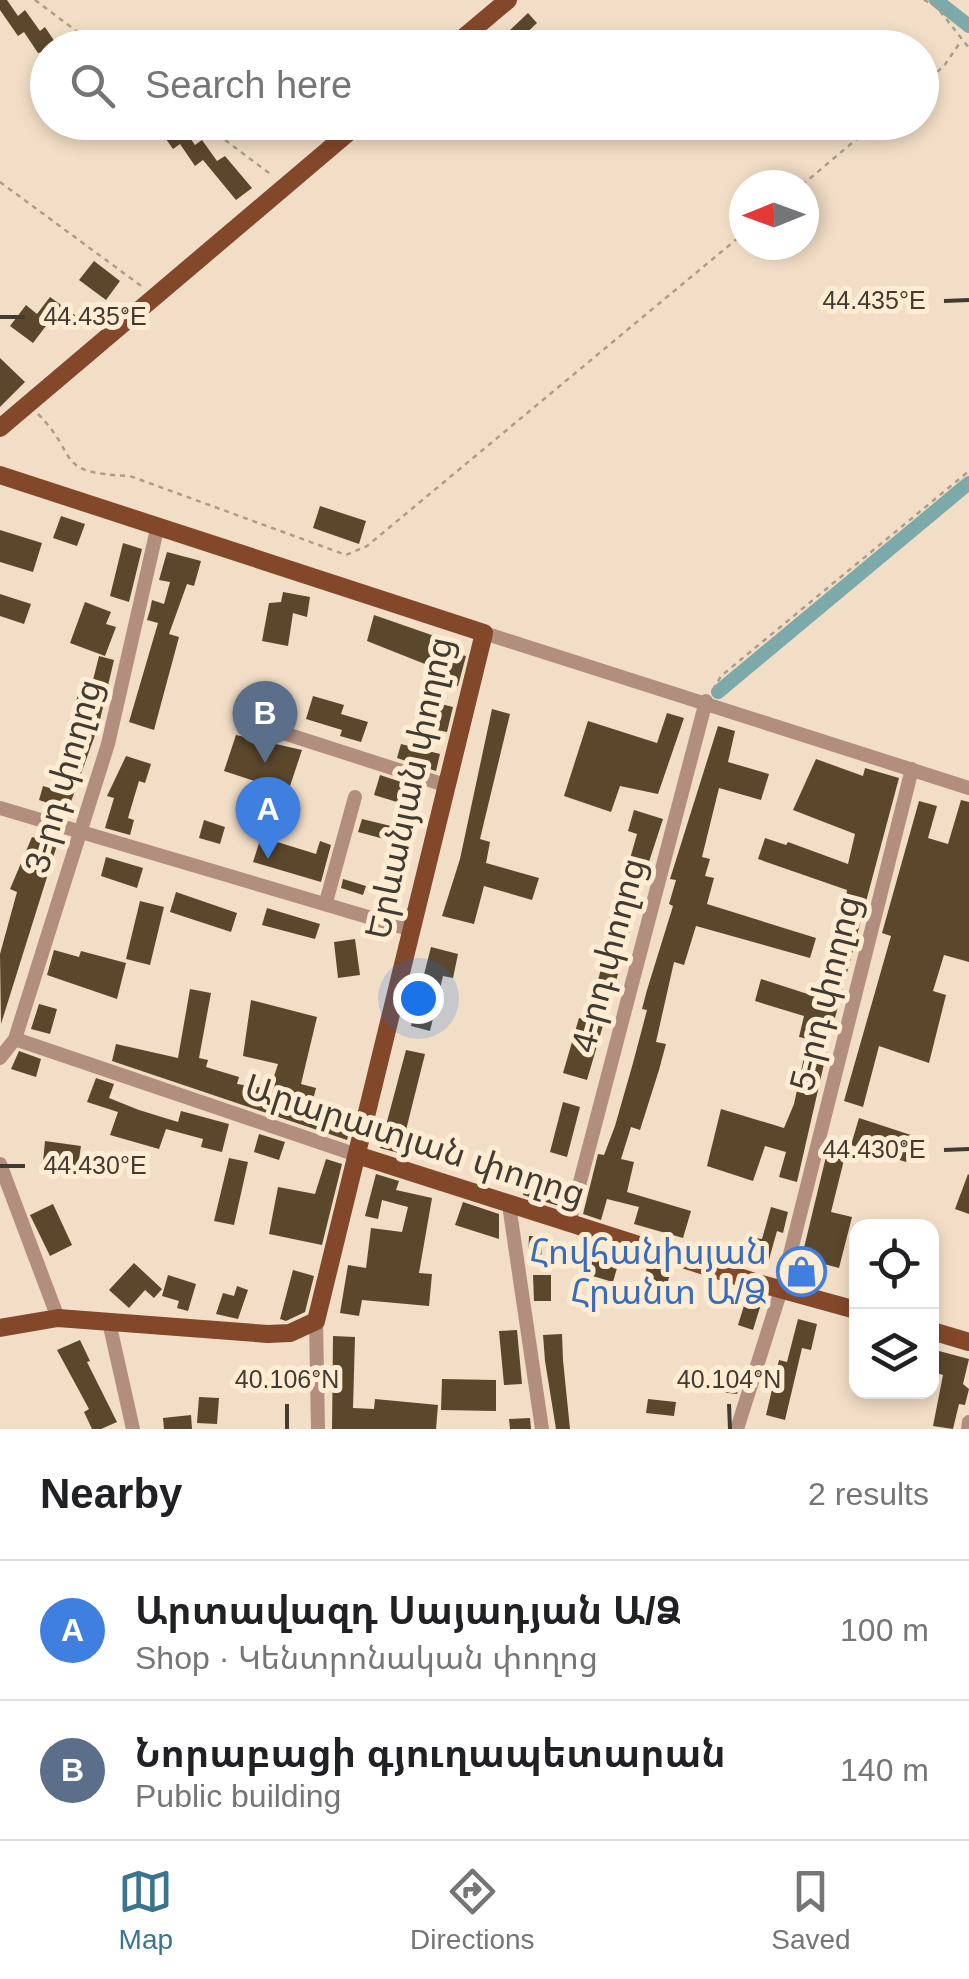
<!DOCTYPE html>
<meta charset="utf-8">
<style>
:root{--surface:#fff;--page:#f6f6f6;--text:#202124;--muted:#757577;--line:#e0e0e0;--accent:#3b748e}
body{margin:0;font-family:Arial,"Noto Sans Armenian",sans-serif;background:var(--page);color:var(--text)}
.controls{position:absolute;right:30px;bottom:30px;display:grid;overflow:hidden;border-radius:20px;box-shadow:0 5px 15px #0003}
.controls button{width:90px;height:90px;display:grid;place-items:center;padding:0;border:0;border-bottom:2px solid var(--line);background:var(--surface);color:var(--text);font:50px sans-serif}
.compass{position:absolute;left:729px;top:170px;width:90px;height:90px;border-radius:50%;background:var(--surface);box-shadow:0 5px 15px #0003;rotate:269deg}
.you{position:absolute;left:418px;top:998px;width:35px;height:35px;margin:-25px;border:8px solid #fff;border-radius:50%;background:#1a73e8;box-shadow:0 0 0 15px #1a73e833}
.badge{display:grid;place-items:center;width:65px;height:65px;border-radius:50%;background:var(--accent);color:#fff;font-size:32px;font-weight:700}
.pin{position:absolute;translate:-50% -82px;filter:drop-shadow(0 2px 5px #0008)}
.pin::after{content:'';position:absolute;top:52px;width:35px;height:30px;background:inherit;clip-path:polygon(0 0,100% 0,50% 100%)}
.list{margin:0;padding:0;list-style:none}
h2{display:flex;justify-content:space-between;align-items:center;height:130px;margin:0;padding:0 40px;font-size:42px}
h2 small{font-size:32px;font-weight:400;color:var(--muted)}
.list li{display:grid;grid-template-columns:65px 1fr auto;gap:30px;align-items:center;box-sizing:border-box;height:140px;padding:0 40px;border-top:2px solid var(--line)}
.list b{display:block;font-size:38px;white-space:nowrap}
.list p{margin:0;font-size:32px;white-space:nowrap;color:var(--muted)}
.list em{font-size:32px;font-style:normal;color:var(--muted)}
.icon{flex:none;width:55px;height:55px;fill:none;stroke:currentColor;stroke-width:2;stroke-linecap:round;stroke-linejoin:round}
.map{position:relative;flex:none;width:969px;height:1429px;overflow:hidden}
.search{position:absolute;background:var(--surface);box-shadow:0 5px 15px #0003;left:30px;right:30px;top:30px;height:110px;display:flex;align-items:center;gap:25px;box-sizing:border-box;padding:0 35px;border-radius:55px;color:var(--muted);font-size:38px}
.sheet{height:410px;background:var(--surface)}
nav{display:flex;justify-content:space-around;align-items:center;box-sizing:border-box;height:140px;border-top:2px solid var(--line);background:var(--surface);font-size:28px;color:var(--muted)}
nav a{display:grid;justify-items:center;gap:5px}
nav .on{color:var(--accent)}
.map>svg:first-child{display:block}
</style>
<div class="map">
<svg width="969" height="1429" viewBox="0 0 969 1429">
<rect width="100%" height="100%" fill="#f2dec6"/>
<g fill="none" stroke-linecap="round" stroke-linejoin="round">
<path stroke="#7ca9a9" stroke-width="14" d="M 936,0 L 969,26
M 718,692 L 969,483"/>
</g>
<path fill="#5b472c" d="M 0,0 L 7,0 L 18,16 L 25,10 L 40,31 L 45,27 L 59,48 L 38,53 L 24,32 L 18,36 L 0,10 Z
M 528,13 L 537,23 L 518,41 L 509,31 Z
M 154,122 L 179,122 L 195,145 L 202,140 L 217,161 L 225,156 L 252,188 L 236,200 L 203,160 L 195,166 L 180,144 L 173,149 Z
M 94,261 L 120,281 L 106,300 L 79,280 Z
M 50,297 L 76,316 L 70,325 L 55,314 L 33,343 L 10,326 L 26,305 L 37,314 Z
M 0,358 L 25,382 L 0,407 Z
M 320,506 L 366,521 L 359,544 L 313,528 Z
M 61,516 L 85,524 L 77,546 L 53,538 Z
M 0,530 L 42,543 L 33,572 L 0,562 Z
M 123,543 L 142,549 L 129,602 L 110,596 Z
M 167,552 L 201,561 L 194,586 L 187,584 L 169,634 L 179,637 L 154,730 L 129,722 L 158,623 L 147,620 L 150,610 L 152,600 L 164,604 L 170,582 L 159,580 Z
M 283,592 L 310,597 L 307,617 L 293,613 L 288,646 L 262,641 L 269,603 L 281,602 Z
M 0,594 L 31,604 L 24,624 L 0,616 Z
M 85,602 L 111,612 L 106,624 L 116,627 L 105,656 L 70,643 Z
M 374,615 L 446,640 L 443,650 L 466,656 L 458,686 L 443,682 L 445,672 L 367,641 Z
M 99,656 L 114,660 L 99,724 L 68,810 L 39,800 L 43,786 L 60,791 L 74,737 L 68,735 L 72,713 L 80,689 L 90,692 Z
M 257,687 L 279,693 L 273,718 L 250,711 Z
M 313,696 L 344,705 L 341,714 L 368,722 L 361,742 L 340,736 L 342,730 L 306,719 Z
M 433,702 L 453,707 L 447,732 L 427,728 Z
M 492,709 L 510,714 L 480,839 L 490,842 L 486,863 L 539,878 L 532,900 L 484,886 L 474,924 L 442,916 L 460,859 Z
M 667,713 L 684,718 L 658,794 L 620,786 L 611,812 L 564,796 L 588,721 L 657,743 Z
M 718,726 L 735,731 L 728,762 L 769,774 L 761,800 L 719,788 L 702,857 L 710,859 L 705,876 L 714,878 L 707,904 L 816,938 L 810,958 L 696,926 L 684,965 L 674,962 L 656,1042 L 666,1044 L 659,1070 L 640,1130 L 631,1127 L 621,1159 L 634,1162 L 627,1192 L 691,1211 L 683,1238 L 634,1224 L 639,1207 L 607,1199 L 601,1220 L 583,1214 L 598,1154 L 604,1155 L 615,1126 L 633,1063 L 647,1010 L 642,1009 L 647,990 L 673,906 L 669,904 L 676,880 L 670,879 Z
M 236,735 L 302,750 L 286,798 L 259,789 L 261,783 L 224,771 Z
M 401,744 L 440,754 L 436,771 L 397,758 Z
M 126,756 L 151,764 L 145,783 L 139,781 L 128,818 L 134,820 L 130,835 L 105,828 L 114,798 L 107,796 Z
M 816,759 L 863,776 L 865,768 L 899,778 L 832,1029 L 797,1182 L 779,1177 L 786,1152 L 765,1146 L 753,1181 L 707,1166 L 721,1109 L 784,1128 L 794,1104 L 808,1039 L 799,1037 L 804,1016 L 755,1001 L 761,979 L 820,998 L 844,913 L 847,890 L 758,859 L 765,838 L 786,845 L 788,842 L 848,864 L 855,834 L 793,810 Z
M 380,775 L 416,787 L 410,806 L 374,795 Z
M 961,800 L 969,802 L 969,962 L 944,955 L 933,991 L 946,995 L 929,1063 L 879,1046 L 863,1107 L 844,1101 L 891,936 L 882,933 L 919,801 L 937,806 L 928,838 L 948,844 Z
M 634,810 L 663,819 L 646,871 L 628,866 L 637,834 L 628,831 Z
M 362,819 L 391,826 L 388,840 L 358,832 Z
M 204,820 L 225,827 L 220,844 L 199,838 Z
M 32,837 L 57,845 L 1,1024 L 0,954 L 17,892 L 10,889 Z
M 261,837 L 316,854 L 320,841 L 331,845 L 321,882 L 253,862 Z
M 106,857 L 143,868 L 137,888 L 101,876 Z
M 343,879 L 366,886 L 363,895 L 341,888 Z
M 617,888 L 639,894 L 627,943 L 605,937 Z
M 176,892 L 237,913 L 231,932 L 170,912 Z
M 140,901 L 164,907 L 150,965 L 126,959 Z
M 267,908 L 320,924 L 315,939 L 262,925 Z
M 355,939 L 360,975 L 338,978 L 334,942 Z
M 431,947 L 458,954 L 453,978 L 443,976 L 430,1031 L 411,1026 Z
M 54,950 L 79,957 L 81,951 L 126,963 L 117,999 L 47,975 Z
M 601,969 L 618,974 L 587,1080 L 563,1073 L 579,1018 L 587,1020 Z
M 190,989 L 211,993 L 199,1058 L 208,1060 L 206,1067 L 239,1077 L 237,1084 L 270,1089 L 278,1064 L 243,1056 L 251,1000 L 317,1017 L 301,1084 L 316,1088 L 312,1104 L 353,1117 L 347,1140 L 112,1061 L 116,1044 L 178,1058 Z
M 39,1004 L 57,1009 L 50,1034 L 31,1029 Z
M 406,1050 L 425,1054 L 406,1130 L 437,1142 L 432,1157 L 408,1147 L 406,1155 L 380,1148 Z
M 19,1051 L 41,1059 L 36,1077 L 11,1069 Z
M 96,1078 L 114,1084 L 109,1098 L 139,1110 L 178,1122 L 181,1111 L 229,1124 L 222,1152 L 201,1147 L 203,1139 L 166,1129 L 159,1149 L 110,1135 L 118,1112 L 87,1102 Z
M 563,1102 L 580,1107 L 567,1157 L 550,1152 Z
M 859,1118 L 914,1136 L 906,1162 L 851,1145 Z
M 259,1134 L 285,1142 L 279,1160 L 254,1152 Z
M 830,1140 L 848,1144 L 831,1212 L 852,1217 L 839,1268 L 824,1264 L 818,1286 L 796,1281 Z
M 45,1141 L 81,1146 L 78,1166 L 43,1162 Z
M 229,1158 L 248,1162 L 234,1225 L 214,1221 Z
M 326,1159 L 342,1164 L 322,1245 L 269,1234 L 278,1187 L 315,1194 Z
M 376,1174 L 399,1181 L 396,1190 L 432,1198 L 419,1273 L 432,1274 L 429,1306 L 362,1300 L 359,1316 L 340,1313 L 348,1265 L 366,1268 L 371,1228 L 402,1232 L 408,1207 L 382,1200 L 378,1219 L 365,1216 Z
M 968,1174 L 969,1175 L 969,1214 L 955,1209 Z
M 526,1183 L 556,1193 L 559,1187 L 567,1190 L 562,1207 L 523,1195 Z
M 463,1202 L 499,1214 L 499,1239 L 455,1225 Z
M 53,1204 L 72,1245 L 50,1256 L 30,1215 Z
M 771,1207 L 788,1212 L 783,1233 L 777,1231 L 768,1263 L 751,1258 L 756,1238 L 762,1239 Z
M 529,1236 L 542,1236 L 541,1262 L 528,1262 Z
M 585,1251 L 619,1261 L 613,1282 L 579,1272 Z
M 134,1263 L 162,1289 L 154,1298 L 145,1290 L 129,1308 L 109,1290 Z
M 648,1264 L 671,1270 L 665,1292 L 642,1285 Z
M 293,1270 L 314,1276 L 305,1312 L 286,1321 L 280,1319 Z
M 168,1275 L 196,1284 L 188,1311 L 177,1308 L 179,1301 L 162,1296 Z
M 533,1275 L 551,1275 L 551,1301 L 534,1301 Z
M 237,1286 L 248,1290 L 238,1319 L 216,1314 L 223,1293 L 234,1296 Z
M 747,1296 L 762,1301 L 753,1330 L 738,1325 Z
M 798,1319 L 817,1324 L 811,1350 L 802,1348 L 785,1420 L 766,1415 L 779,1360 L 787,1362 Z
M 517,1330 L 522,1384 L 504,1385 L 499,1331 Z
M 562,1334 L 563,1360 L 570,1429 L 556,1429 L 545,1361 L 543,1335 Z
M 333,1336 L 355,1337 L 353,1408 L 374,1409 L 375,1399 L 438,1405 L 436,1429 L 332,1429 Z
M 80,1340 L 90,1361 L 87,1362 L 117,1422 L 101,1429 L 92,1429 L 84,1412 L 89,1409 L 57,1350 Z
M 939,1351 L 969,1359 L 963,1384 L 969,1389 L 965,1405 L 959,1404 L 953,1429 L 933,1426 L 943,1375 L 933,1372 Z
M 714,1377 L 741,1380 L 737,1394 L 712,1391 Z
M 442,1379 L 496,1380 L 496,1411 L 441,1410 Z
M 199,1397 L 219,1398 L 217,1424 L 197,1423 Z
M 648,1399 L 676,1402 L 674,1416 L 646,1413 Z
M 191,1415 L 192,1429 L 164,1429 L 163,1418 Z
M 530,1418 L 531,1429 L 510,1429 L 509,1419 Z"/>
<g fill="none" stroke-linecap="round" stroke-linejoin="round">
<path stroke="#ac9d8a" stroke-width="2.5" stroke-dasharray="5 5" stroke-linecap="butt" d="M 35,0 L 99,48
M 924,0 L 936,6 L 969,48
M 922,85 L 944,66 L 961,41
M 201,122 L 273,176
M 0,182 L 144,288
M 802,185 L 877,122
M 38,414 C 81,457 52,473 130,476 L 346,555 L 367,546 L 744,233
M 713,690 L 721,676 L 969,471"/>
<path stroke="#b18e7e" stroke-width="14" d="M 484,633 L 969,788
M 243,720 L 445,785
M 0,808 L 412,930
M 326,902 L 355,797
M 15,1039 L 357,1155
M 0,1058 L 15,1039 L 108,744 L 158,525
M 0,1164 L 58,1318
M 509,1205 L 542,1429
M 569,1224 L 706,701
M 316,1321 L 318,1429
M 109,1322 L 133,1429
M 737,1429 L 781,1290 L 912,769
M 968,1429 L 969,1422"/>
<path stroke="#83472a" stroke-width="18" d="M 451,48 L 508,0
M 0,428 L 361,122
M 0,475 L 484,633 L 316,1321 L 290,1333 L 268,1334 L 58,1318 L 0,1328
M 357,1155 L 761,1284 L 856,1310
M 932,1331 L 969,1342"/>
</g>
<path fill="none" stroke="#423b31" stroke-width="4" d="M 944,301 L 969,300M 0,317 L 25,317M 944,1150 L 969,1149M 0,1166 L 25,1166M 287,1404 L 287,1429M 729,1404 L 730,1429"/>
<defs>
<symbol id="shop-ring" viewBox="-11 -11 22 22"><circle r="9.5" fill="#ffecd3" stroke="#3f7fe0" stroke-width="1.5"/><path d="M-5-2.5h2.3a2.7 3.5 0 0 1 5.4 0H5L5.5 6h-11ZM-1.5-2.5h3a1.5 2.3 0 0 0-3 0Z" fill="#3f7fe0"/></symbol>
</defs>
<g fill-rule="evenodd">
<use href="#shop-ring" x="774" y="1244" width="55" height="55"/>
</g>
<g text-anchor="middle" stroke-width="10" stroke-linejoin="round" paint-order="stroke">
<g font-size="35" fill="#423b31" stroke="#ffecd3">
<text transform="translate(63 776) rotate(-74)" y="12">3-րդ փողոց</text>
<text transform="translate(409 788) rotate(-78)" y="12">Երևանյան փողոց</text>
<text transform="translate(608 955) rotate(-75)" y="12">4-րդ փողոց</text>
<text transform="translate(825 993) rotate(-76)" y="12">5-րդ փողոց</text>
<text transform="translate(415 1140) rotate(18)" y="12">Արարատյան փողոց</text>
</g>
<g font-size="35" fill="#366cbe" stroke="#ffecd3" text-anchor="end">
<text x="767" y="1264">Հովհանիսյան<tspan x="767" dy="40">Հրանտ Ա/Ձ</tspan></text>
</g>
</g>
<g font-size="25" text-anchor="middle" fill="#423b31" stroke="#ffecd3" stroke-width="10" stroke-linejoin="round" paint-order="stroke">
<text x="874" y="309">44.435°E</text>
<text x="95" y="325">44.435°E</text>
<text x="874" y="1158">44.430°E</text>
<text x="95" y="1174">44.430°E</text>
<text x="287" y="1388">40.106°N</text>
<text x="729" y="1388">40.104°N</text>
</g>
</svg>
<div class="controls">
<button><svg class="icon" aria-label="locate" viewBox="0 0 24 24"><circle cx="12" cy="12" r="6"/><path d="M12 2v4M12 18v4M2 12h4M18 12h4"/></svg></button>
<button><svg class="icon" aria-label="layers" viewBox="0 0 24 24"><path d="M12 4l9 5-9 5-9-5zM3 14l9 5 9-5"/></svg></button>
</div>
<svg class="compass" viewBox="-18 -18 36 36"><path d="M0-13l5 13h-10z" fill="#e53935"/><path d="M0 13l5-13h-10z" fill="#757577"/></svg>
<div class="you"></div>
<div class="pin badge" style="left:268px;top:859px;background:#3f7fe0">A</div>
<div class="pin badge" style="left:265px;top:763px;background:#5c6f8a">B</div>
<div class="search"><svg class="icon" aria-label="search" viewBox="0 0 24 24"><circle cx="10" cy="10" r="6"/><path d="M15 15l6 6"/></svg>Search here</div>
</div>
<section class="sheet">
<h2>Nearby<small>2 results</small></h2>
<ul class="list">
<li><span class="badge" style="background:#3f7fe0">A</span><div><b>Արտավազդ Սայադյան Ա/Ձ</b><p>Shop · Կենտրոնական փողոց</p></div><em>100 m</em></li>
<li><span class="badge" style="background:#5c6f8a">B</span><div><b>Նորաբացի գյուղապետարան</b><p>Public building</p></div><em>140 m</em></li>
</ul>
</section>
<nav>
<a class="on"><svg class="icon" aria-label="map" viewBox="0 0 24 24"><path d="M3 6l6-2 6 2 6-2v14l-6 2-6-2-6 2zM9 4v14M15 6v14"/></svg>Map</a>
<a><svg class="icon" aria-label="directions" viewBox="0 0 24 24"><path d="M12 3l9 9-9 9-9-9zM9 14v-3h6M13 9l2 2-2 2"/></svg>Directions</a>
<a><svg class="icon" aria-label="saved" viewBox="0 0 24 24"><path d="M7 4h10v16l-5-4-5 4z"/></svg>Saved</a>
</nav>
